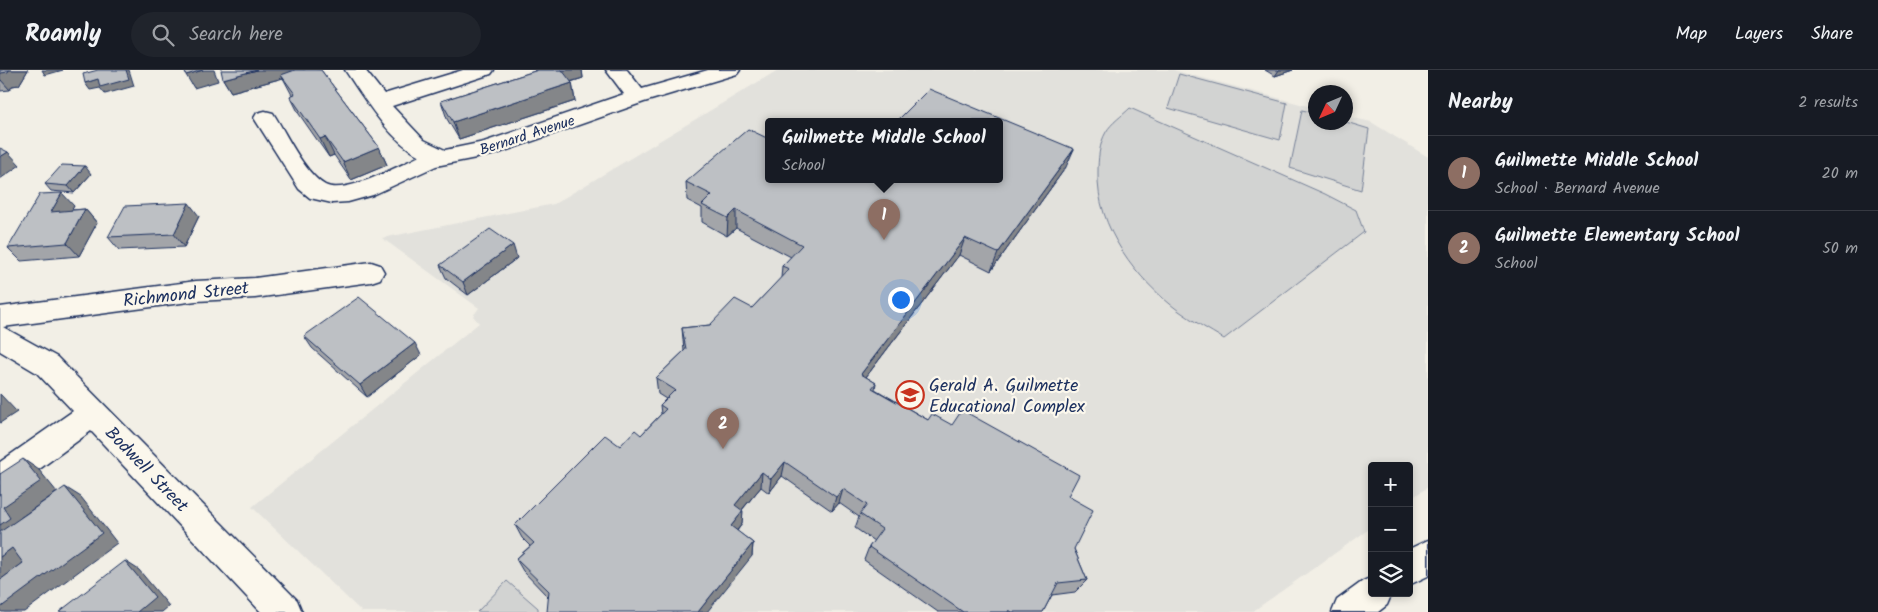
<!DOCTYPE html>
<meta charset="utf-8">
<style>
:root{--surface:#171b24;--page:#20242c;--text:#f1f3f6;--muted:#9ea1a6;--line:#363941;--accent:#c8321e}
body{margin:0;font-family:Kalam,sans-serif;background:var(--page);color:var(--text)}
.controls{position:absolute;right:15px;bottom:15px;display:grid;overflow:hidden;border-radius:5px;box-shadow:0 2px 8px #0003}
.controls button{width:45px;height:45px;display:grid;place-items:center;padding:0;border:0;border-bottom:1px solid var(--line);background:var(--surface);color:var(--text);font:25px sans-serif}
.compass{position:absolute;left:1308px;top:15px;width:45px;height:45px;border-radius:50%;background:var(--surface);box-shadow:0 2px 8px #0003;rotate:226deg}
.you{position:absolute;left:900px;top:229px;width:18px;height:18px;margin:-12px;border:4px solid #fff;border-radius:50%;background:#1a73e8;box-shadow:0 0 0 8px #1a73e833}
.badge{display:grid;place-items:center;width:32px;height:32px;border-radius:50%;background:var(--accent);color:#fff;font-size:16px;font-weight:700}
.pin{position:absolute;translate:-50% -41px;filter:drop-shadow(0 1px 2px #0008)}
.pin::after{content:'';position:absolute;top:26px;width:18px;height:15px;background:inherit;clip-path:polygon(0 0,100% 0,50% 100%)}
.popup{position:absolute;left:765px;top:48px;width:238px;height:65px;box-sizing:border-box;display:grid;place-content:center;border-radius:5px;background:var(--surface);filter:drop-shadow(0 1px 4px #0005);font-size:16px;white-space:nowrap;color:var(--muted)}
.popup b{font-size:19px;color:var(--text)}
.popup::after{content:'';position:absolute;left:50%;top:100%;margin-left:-10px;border:10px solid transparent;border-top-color:var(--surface)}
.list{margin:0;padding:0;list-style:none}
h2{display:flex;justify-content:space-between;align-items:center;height:65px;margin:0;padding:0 20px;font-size:21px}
h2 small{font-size:16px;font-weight:400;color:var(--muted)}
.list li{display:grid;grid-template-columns:32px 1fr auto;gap:15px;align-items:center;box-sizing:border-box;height:75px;padding:0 20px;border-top:1px solid var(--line)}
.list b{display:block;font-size:19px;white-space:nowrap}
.list p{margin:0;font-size:16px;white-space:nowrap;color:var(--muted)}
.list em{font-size:16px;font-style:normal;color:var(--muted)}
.icon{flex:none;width:28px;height:28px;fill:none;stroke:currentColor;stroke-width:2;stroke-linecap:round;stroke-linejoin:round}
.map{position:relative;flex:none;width:1428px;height:542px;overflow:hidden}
header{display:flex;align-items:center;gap:30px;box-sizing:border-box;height:70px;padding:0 25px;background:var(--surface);border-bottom:1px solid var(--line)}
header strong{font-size:24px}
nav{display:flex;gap:28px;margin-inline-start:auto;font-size:18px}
.search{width:350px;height:45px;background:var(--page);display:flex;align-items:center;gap:12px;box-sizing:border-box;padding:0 18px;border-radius:28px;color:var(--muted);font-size:19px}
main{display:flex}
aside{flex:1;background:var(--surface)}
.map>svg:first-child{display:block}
</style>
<header>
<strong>Roamly</strong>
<div class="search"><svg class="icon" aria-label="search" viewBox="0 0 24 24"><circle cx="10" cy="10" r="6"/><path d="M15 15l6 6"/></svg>Search here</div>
<nav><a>Map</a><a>Layers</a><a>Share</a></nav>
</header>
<main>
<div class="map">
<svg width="1428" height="542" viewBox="0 0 1428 542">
<rect width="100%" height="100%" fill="#f2efe6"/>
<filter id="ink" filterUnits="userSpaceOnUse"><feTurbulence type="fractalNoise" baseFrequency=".02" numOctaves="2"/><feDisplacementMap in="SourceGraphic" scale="10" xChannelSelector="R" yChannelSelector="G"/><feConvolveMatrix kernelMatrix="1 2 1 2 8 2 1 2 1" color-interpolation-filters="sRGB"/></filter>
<g filter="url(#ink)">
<path fill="#e2e1dc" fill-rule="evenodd" d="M 778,0 L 1173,0 L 1315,38 L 1316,52 L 1346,52 L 1346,46 L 1371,52 L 1428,87 L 1428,417 L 1409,430 L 1409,396 L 1372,396 L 1372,457 L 1252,542 L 362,542 L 252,437 L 479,253 L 473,246 L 479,238 L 382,168 L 554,134 ZM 769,51 L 999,51 L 999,109 L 769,109 Z"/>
<path fill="#d2d3d2" stroke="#768198" d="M 1179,4 L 1287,33 L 1280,70 L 1168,38 Z
M 1130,38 L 1325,124 L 1356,140 L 1364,162 L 1224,269 C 1209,260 1193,251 1179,241 C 1137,210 1096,157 1098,103 C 1098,90 1099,74 1106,62 C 1111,53 1123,45 1130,38 Z
M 1302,40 L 1315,43 L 1316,52 L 1346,52 L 1369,59 L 1361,120 L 1290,98 Z
M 507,511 L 538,538 L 538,542 L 477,542 Z"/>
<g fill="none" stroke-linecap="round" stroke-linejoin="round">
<defs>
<path id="minor" d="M 345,0 L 365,0 L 384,24 L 463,0 L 494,0 L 491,4 L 392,36 L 424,70 L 445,80 L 484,72 L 624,24 L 606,0 L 627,0 L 642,19 L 708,0 L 740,0 L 737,4 L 644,32 L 496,84 L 436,96 L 373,125 L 348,132 L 332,133 L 310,128 L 299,119 L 254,48 L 257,43 L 265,41 L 273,43 C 286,63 304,103 325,115 C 345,126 400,95 420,86 C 389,70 364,28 345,0 Z
M 371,192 L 380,195 L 384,202 L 380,209 L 371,212 L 255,228 L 196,231 L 3,257 L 57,287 L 297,530 L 302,542 L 261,542 L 91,361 L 11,420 L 0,424 L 0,392 L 73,341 L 37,303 L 0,281 L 0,237 L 196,211 L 255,208 Z
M 1428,470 L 1428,506 L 1409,515 L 1409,479 Z
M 1372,507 L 1372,523 L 1392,523 L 1387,535 L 1378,542 L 1332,542 L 1337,530 L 1363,511 Z"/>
</defs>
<use href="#minor" stroke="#1b2f5e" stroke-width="3"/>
<use href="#minor" fill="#fbf7ec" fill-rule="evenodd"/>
</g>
<path fill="#a3a5a9" stroke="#1b2f5e" d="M 0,0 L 28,0 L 19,15 L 12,16 L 10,20 L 0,21 Z
M 321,0 L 379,77 L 387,95 L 351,110 L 334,85 L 329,87 L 299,44 L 290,26 L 292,25 L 283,8 L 231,22 L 223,9 Z
M 534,0 L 582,0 L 583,8 L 571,12 L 572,13 L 575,31 L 459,69 L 447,49 L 441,31 L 535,1 Z
M 1265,0 L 1293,0 L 1275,6 Z
M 1066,97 L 991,201 L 959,185 L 866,307 L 876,313 L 875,319 L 928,350 L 1068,426 L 1074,479 L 1087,510 L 1075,522 L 1052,525 L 1043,542 L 938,542 L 864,490 L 869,477 L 874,471 L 855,458 L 859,447 L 839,433 L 832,441 L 782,406 L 769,423 L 761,417 L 742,440 L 742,454 L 737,461 L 753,473 L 752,486 L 548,527 L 523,501 L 516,489 L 530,476 L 522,468 L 515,455 L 620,376 L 641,365 L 661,344 L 660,335 L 666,329 L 658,324 L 656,308 L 684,281 L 682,258 L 710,255 L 752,238 L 781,208 L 782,196 L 791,187 L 736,158 L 727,166 L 702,152 L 702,138 L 687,130 L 686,112 Z
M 91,104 L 74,123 L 51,121 L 45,114 Z
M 74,136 L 71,140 L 85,139 L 97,153 L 79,186 L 21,191 L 8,178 Z
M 199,146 L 184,177 L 119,180 L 108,167 Z
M 517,188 L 468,225 L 446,208 L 440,195 Z
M 304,266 L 421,285 L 367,327 L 312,278 Z"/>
<path fill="#848689" stroke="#1b2f5e" d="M 9,0 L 28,0 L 19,15 L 12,16 L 10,20 L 0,9 L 0,4 L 1,3 Z
M 42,0 L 63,0 L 45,5 Z
M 126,0 L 129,0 L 134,16 L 105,24 L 100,18 L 90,20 L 85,13 Z
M 203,0 L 214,0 L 218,11 L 194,18 L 186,5 Z
M 257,0 L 305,0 L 281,5 L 283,8 L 231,22 L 223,9 Z
M 560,0 L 582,0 L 583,8 L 563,14 Z
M 1279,0 L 1293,0 L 1275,6 Z
M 572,13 L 575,31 L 459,69 L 453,52 Z
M 325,67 L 334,85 L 329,87 L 320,69 Z
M 379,77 L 387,95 L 351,110 L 343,92 Z
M 1074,79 L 1066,97 L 991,201 L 998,183 Z
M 8,82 L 20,95 L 0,109 L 0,87 Z
M 85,96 L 91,104 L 74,123 L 68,116 Z
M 62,123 L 74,136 L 63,155 L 51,142 Z
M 189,133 L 199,146 L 184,177 L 174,164 Z
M 85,139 L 97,153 L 79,186 L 67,173 Z
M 736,140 L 736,158 L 727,166 L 728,148 Z
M 965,168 L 959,185 L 856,320 L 861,304 Z
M 513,175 L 517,188 L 468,225 L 463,212 Z
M 415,273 L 421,285 L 367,327 L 360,315 Z
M 0,324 L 17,342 L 0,353 Z
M 23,389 L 39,400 L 57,422 L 20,448 L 27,458 L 0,477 L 0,455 L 3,437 Z
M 785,392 L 782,406 L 769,423 L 771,409 Z
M 762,402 L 761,417 L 734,449 L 735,435 Z
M 65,417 L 81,427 L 117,473 L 24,542 L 2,542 L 0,541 L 0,538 Z
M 843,419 L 839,433 L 832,441 L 836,427 Z
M 743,441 L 742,454 L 730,469 L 731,456 Z
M 753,473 L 752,486 L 707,542 L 698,542 Z
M 12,478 L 30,488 L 0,510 L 0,487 Z
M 125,491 L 139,500 L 169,536 L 162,542 L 137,542 Z"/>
<path fill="#bdc0c4" stroke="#1b2f5e" d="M 0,0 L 9,0 L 8,2 L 1,3 L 0,4 Z
M 98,0 L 126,0 L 129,9 L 100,17 L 98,9 L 85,13 L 83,4 Z
M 184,0 L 203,0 L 186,5 Z
M 221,0 L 257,0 L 223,9 Z
M 295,0 L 321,0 L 379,77 L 343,92 L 325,67 L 320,69 L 290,26 L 295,24 L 281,5 Z
M 538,0 L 562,0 L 572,13 L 453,52 L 441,31 Z
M 929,19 L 1074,79 L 998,183 L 965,168 L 861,304 L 876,313 L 872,318 L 928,350 L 932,344 L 952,355 L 962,340 L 1079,405 L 1068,426 L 1093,440 L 1074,479 L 1087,510 L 1058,513 L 1043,542 L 1012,542 L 1009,540 L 1008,542 L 963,542 L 869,477 L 882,459 L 860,444 L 867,435 L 843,419 L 836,427 L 785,392 L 771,409 L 762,402 L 735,435 L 743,441 L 731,456 L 753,473 L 698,542 L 547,542 L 549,521 L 516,489 L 534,473 L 515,455 L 605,365 L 620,376 L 635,360 L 641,365 L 666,339 L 660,335 L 675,320 L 656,308 L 686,279 L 682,258 L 710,255 L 735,229 L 752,238 L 789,199 L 782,196 L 802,175 L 736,140 L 728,148 L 702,135 L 712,125 L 686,112 L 748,59 L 769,69 L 769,109 L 999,109 L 999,51 L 897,51 Z
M 0,78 L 8,82 L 0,87 Z
M 62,95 L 85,96 L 68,116 L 45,114 Z
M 62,123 L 51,142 L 85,139 L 67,173 L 8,178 L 40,124 Z
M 189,133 L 174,164 L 108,167 L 125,136 Z
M 490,159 L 513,175 L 463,212 L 440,195 Z
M 359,227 L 415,273 L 360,315 L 304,266 Z
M 23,389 L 41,411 L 3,437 L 10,448 L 0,455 L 0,404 Z
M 65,417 L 102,463 L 0,538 L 0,510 L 23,493 L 12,478 L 0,487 L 0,462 Z
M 125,491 L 155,527 L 137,542 L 59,542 Z"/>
</g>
<defs>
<symbol id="school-ring" viewBox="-11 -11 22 22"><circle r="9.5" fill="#fbf7ec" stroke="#c8321e" stroke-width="1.5"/><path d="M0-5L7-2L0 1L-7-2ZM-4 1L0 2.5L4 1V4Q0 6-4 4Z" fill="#c8321e"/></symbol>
</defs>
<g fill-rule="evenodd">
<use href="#school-ring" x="894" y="309" width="32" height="32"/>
</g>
<g text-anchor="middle" stroke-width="4.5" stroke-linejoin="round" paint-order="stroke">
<g font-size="15" fill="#1b2f5e" stroke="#fbf7ec">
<text transform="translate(527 65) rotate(-18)" y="5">Bernard Avenue</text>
</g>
<g font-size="18" fill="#1b2f5e" stroke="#fbf7ec">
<text transform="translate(186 224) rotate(-6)" y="6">Richmond Street</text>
<text transform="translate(147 399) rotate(46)" y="6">Bodwell Street</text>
</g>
<g font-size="18" fill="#1b2f5e" stroke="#fbf7ec" text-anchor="start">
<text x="929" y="321">Gerald A. Guilmette<tspan x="929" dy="21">Educational Complex</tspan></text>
</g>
</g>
</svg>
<div class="controls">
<button>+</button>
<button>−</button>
<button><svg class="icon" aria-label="layers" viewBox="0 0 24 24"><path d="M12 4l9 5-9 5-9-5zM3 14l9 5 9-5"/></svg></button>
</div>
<svg class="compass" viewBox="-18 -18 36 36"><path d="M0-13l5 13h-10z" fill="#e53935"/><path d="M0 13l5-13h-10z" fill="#9ea1a6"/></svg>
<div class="you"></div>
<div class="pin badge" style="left:884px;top:170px;background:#8d6e63">1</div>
<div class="popup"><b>Guilmette Middle School</b>School</div>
<div class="pin badge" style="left:723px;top:379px;background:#8d6e63">2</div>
</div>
<aside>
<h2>Nearby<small>2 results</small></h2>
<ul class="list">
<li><span class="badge" style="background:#8d6e63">1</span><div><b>Guilmette Middle School</b><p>School · Bernard Avenue</p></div><em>20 m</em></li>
<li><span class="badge" style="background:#8d6e63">2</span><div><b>Guilmette Elementary School</b><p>School</p></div><em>50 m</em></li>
</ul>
</aside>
</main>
